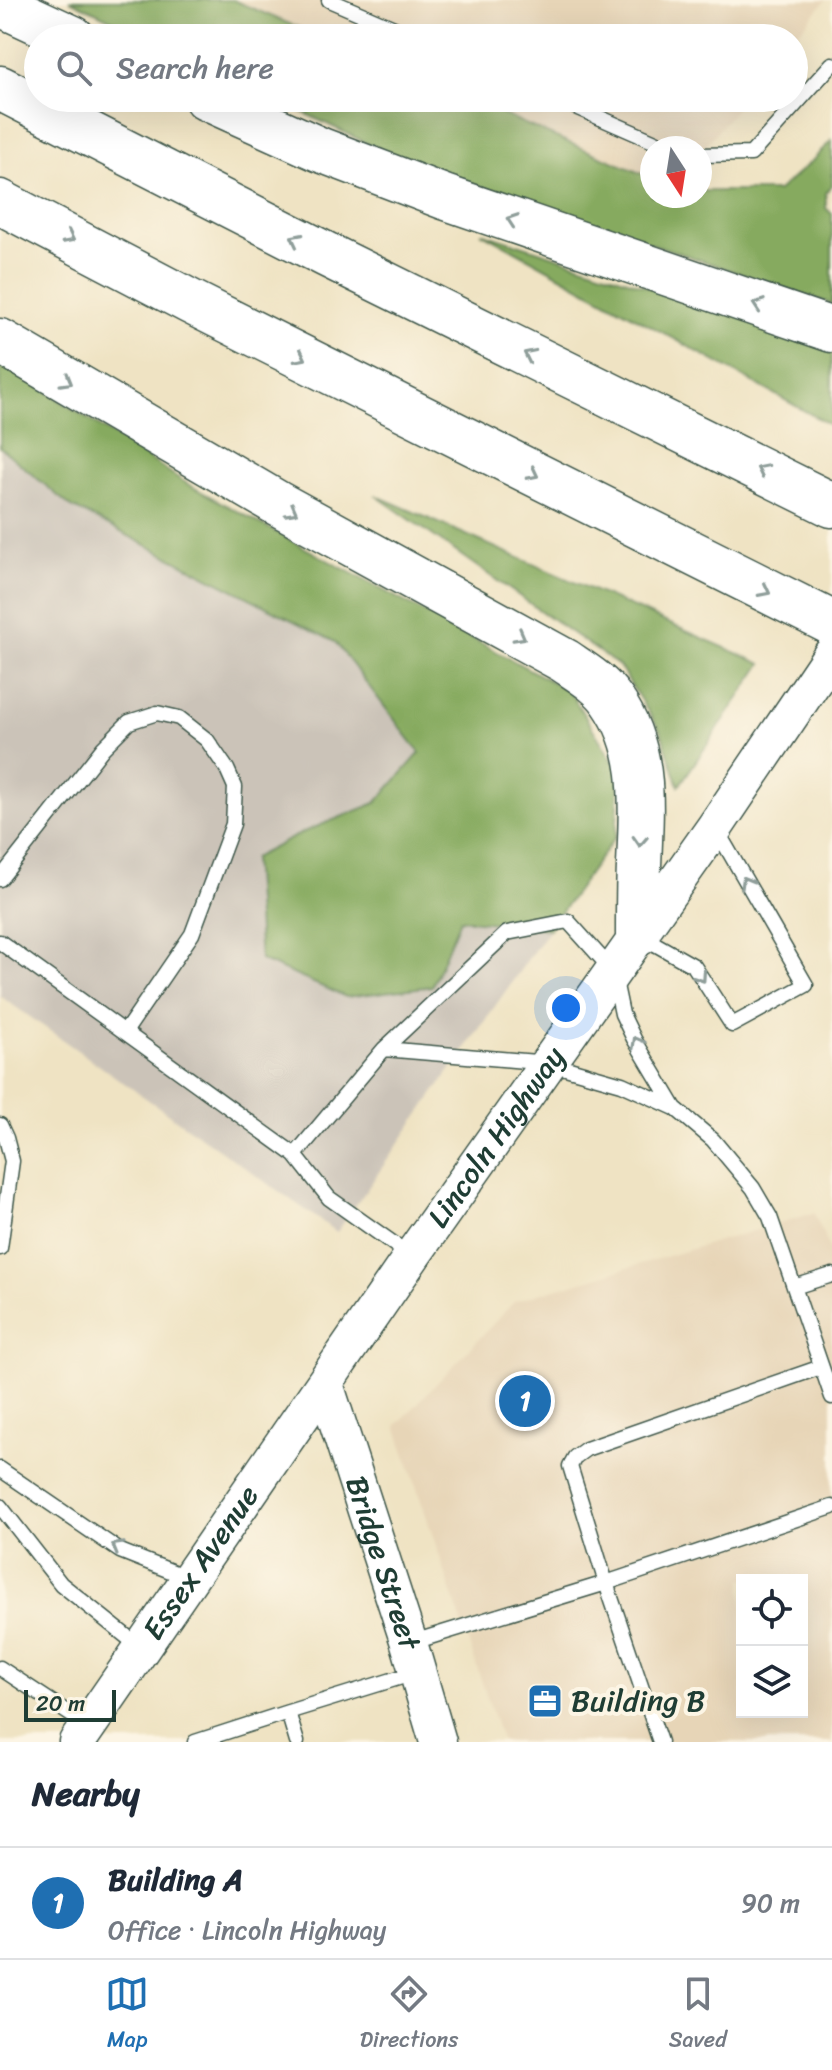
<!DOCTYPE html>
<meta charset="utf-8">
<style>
:root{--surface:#fff;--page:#f2f2f3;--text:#1f2937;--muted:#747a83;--line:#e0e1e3;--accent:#1f6fb2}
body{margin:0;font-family:Sriracha,sans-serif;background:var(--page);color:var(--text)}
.controls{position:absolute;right:24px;bottom:24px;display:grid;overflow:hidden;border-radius:0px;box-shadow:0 8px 32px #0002}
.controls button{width:72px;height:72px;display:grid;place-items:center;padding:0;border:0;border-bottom:2px solid var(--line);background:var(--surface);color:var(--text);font:40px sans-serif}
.compass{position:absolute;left:640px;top:136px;width:72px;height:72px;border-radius:50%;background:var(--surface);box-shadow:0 8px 32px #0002;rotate:168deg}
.scale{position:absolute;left:24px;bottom:20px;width:92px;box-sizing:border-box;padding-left:8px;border:4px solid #1f3d34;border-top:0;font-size:22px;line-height:28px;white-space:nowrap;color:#1f3d34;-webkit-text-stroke:6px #fcf5e5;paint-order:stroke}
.you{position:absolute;left:566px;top:1008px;width:28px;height:28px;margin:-20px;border:6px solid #fff;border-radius:50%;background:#1a73e8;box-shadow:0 0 0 12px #1a73e833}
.badge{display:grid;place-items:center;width:52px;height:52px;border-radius:50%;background:var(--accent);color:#fff;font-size:26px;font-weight:700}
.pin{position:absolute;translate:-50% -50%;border:4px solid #fff;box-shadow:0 2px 8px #0006}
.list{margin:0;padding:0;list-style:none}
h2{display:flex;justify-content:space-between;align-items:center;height:104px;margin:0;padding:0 32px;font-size:34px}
h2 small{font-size:26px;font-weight:400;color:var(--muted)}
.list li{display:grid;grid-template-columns:52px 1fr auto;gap:24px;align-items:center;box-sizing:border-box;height:112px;padding:0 32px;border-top:2px solid var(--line)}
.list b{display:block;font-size:30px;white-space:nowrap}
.list p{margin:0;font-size:26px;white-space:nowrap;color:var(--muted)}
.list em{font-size:26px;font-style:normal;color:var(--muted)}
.icon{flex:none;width:44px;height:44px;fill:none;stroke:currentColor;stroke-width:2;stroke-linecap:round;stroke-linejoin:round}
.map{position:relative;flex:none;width:832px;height:1742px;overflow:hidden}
.search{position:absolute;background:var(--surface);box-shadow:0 8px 32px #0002;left:24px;right:24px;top:24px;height:88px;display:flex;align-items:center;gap:20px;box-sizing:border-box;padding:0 28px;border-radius:44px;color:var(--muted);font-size:30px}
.sheet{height:216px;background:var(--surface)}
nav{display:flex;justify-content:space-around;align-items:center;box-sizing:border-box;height:112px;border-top:2px solid var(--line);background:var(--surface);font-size:22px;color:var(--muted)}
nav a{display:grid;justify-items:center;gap:4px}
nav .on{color:var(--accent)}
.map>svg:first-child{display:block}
</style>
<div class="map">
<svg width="832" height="1742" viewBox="0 0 832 1742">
<rect width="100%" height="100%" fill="#fcf5e5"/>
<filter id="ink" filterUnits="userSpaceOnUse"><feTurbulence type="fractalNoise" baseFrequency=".0125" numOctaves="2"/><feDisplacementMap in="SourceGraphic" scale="16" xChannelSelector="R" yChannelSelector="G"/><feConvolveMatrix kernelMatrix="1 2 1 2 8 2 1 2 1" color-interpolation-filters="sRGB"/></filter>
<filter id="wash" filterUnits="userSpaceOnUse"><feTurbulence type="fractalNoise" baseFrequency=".006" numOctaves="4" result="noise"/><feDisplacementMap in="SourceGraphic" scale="32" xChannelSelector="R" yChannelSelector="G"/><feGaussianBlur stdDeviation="1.8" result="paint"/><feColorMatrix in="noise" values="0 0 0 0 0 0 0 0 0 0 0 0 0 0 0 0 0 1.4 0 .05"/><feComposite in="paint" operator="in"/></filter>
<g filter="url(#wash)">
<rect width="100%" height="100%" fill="#efe3c3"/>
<path fill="#e7d5b7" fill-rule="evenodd" d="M 184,0 L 826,0 L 794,38 L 269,38 Z
M 402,98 L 745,98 L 700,152 L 700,148 L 652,148 L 652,210 Z
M 814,1213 L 832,1255 L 832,1742 L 502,1742 L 396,1426 L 515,1301 ZM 742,1580 L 802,1580 L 802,1712 L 742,1712 Z"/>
<path fill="#cbc3b8" d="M 0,447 L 70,506 L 335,642 L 421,754 L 376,803 L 306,831 L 253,858 L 432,986 L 460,919 L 549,929 L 337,1232 L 0,996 Z"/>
<path fill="#86aa5e" stroke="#527449" stroke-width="2" d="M 70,0 L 233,0 L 323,38 L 149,38 Z
M 273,98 L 464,98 L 652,178 L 652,196 L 700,196 L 700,191 L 778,191 L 814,159 L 832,140 L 832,185 L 826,193 L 826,208 L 832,214 L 832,304 L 404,161 Z
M 481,232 L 832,347 L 832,426 Z
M 0,361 L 189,485 L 569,691 L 620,772 L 616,836 L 549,929 L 460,919 L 432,986 L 346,997 L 260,960 L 253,858 L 306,831 L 376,803 L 420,753 L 335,642 L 70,506 L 0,447 Z
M 375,495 L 762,664 L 679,786 L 661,732 L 619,666 Z"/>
</g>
<g filter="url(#ink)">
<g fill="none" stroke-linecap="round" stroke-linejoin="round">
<defs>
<path id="service" d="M 329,0 L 417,38
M 555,98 L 669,148
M 700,155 L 751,154 L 832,64
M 0,879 L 103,748 L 129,722 L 157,713 L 179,718 L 207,740 L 227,769 L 235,787 L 233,824 L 192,934 L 125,1032
M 641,936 L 694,966 L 732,1025 L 806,985 L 716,829
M 0,942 L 295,1155 L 384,1049 L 548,1063 L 622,1084 L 675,1108 L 713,1140 L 753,1188 L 770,1217 L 832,1397
M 384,1049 L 507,933 L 568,921 L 613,971 L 622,1014 L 634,1039 L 675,1108
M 0,1125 L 6,1138 L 12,1161 L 0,1248
M 295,1155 L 329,1198 L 411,1256
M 794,1287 L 832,1275
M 0,1469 L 120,1551 L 188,1578
M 0,1506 L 61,1584 L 141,1648
M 410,1643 L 606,1583 L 832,1507
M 0,1668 L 88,1726
M 288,1712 L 418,1672
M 195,1742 L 288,1712 L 297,1742
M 660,1742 L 606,1583 L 570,1466 L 575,1457 L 586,1449 L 821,1367"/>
<g id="tertiary">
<path id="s1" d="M 325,1384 L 409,1643 L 438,1742"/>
<path id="s2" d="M 77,1742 L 412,1256 L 715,827 L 832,654"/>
</g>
<path id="motorway" d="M 0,4 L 73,38
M 0,88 L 327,255 L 832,505
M 206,98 L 321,150 L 444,197 L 832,330
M 0,202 L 191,302 L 832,623
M 0,341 L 277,503 L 565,661 C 581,672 600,683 612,700 C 648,751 641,808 639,866 C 638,889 638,912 638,934"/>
</defs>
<use href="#service" stroke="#3e5649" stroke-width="17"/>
<use href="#tertiary" stroke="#3e5649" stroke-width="39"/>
<use href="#motorway" stroke="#3e5649" stroke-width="47"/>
<use href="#service" stroke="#fff" stroke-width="14"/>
<use href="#tertiary" stroke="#fff" stroke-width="36"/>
<use href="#motorway" stroke="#fff" stroke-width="44"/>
</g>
<defs><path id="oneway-chevron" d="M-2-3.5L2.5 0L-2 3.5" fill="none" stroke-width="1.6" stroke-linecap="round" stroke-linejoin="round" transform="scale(2)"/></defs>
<g stroke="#8f9e9a">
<use href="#oneway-chevron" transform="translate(512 220) rotate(-161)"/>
<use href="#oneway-chevron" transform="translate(69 238) rotate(27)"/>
<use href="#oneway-chevron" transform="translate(296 239) rotate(-153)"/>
<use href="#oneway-chevron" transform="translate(758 305) rotate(-161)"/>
<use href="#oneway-chevron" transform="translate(529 355) rotate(-154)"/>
<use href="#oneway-chevron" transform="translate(301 357) rotate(27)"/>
<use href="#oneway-chevron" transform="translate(67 381) rotate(30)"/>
<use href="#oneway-chevron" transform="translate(762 470) rotate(-154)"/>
<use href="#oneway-chevron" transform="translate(533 474) rotate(27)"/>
<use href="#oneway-chevron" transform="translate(292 511) rotate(29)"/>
<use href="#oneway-chevron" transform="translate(765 591) rotate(27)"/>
<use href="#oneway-chevron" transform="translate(520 636) rotate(29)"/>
<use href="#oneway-chevron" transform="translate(640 841) rotate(93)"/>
<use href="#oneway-chevron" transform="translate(746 882) rotate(-120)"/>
<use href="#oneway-chevron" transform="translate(701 977) rotate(56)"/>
<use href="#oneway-chevron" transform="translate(637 1042) rotate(-119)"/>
<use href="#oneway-chevron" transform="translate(117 1547) rotate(-150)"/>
</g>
</g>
<defs>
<symbol id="office-square" viewBox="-11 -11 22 22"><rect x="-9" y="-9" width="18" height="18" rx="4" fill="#1f6fb2" stroke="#fcf5e5"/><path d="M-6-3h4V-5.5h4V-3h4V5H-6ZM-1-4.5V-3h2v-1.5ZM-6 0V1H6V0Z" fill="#fff"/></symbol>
</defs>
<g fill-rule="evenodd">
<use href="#office-square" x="525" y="1681" width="40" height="40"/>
</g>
<g text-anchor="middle" stroke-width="8" stroke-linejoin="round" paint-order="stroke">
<g font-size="30" fill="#1f3d34" stroke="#fcf5e5">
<text dy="10" stroke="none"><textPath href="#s2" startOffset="736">Lincoln Highway</textPath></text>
<text dy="10" stroke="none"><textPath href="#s2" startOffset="218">Essex Avenue</textPath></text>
<text dy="10" stroke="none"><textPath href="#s1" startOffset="188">Bridge Street</textPath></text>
</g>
<g font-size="30" fill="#1f3d34" stroke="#fcf5e5" text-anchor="start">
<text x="571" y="1711">Building B</text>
</g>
</g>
</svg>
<div class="controls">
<button><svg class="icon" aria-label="locate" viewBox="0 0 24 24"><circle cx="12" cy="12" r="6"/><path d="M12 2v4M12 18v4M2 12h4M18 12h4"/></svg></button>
<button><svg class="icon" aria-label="layers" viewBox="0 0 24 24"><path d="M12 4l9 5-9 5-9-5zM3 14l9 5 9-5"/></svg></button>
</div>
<svg class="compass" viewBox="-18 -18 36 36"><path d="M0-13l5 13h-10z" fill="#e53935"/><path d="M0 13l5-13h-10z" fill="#747a83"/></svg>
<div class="scale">20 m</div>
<div class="you"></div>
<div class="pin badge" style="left:525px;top:1401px">1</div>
<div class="search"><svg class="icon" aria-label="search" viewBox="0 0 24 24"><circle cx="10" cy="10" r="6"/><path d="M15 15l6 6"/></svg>Search here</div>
</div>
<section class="sheet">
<h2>Nearby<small></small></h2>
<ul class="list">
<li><span class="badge">1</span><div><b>Building A</b><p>Office · Lincoln Highway</p></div><em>90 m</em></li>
</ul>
</section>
<nav>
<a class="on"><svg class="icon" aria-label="map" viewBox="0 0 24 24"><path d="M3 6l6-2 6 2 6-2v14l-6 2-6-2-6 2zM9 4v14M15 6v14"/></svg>Map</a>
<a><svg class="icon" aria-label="directions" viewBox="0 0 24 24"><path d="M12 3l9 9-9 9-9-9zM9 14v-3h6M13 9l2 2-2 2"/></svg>Directions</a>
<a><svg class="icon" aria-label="saved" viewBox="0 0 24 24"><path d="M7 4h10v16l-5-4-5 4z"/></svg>Saved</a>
</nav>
